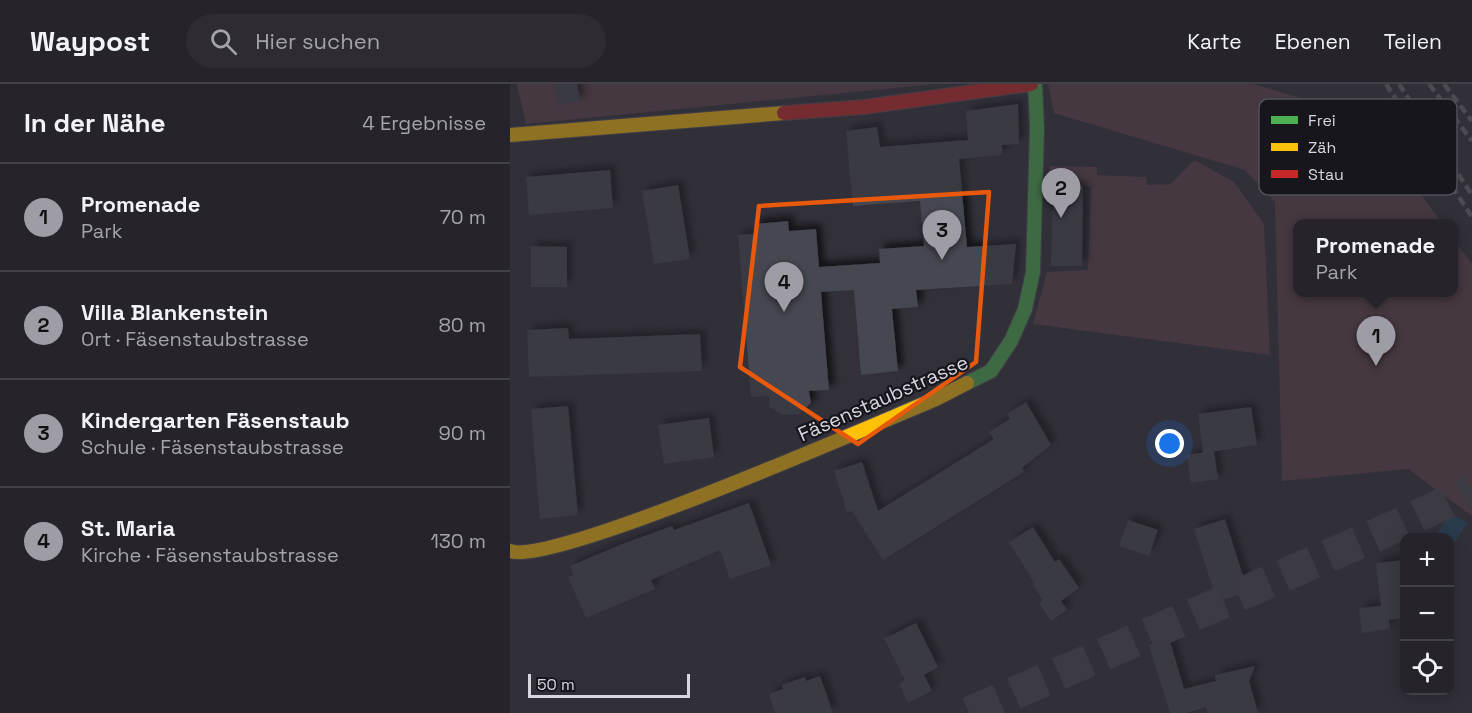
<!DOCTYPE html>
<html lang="de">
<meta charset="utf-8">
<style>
:root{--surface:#26242a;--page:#2e2c32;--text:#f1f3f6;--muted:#a4a4a8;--line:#424147;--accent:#9e9ca5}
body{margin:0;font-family:"Space Grotesk",sans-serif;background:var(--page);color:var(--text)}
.controls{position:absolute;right:18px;bottom:18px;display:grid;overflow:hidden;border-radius:12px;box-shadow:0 3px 15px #0003}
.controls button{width:54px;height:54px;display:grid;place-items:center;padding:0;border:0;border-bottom:2px solid var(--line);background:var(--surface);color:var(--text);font:30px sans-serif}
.scale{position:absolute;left:18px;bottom:15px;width:162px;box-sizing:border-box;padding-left:6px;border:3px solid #d8d6df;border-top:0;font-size:16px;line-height:21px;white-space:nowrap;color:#d8d6df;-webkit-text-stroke:4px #18161d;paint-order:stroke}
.you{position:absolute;left:660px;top:360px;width:21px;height:21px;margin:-15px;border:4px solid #fff;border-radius:50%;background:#1a73e8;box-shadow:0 0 0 9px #1a73e833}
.badge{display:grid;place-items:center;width:39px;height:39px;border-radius:50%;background:var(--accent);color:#111;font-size:20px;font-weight:700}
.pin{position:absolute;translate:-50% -50px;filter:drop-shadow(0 2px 3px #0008)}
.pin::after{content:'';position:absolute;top:32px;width:21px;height:18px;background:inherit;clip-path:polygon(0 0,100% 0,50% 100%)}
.popup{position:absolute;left:783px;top:135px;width:165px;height:78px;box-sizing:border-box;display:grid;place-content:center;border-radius:12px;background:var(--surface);filter:drop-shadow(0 2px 4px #0005);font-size:20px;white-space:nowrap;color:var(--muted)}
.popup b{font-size:22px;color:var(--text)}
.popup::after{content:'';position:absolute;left:50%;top:100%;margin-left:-12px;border:12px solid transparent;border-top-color:var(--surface)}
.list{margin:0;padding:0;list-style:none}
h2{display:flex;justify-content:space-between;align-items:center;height:78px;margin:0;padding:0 24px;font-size:26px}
h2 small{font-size:20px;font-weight:400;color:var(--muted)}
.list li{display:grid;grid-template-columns:39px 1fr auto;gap:18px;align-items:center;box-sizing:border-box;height:108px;padding:0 24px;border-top:2px solid var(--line)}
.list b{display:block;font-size:22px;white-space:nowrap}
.list p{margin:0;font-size:20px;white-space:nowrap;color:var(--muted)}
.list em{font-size:20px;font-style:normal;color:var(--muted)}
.icon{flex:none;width:33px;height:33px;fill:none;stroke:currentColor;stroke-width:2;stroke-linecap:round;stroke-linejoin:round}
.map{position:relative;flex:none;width:962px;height:629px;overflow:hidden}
header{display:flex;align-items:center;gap:36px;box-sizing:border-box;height:84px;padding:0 30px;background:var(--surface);border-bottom:2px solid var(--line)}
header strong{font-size:28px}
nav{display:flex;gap:33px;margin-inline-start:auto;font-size:21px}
.search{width:420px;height:54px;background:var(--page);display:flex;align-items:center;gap:15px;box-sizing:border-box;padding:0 21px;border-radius:33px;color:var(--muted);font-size:22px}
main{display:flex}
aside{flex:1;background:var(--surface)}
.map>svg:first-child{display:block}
</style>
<header>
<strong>Waypost</strong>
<div class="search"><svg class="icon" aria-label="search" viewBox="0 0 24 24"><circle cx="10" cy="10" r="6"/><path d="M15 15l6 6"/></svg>Hier suchen</div>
<nav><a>Karte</a><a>Ebenen</a><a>Teilen</a></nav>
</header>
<main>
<aside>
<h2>In der Nähe<small>4 Ergebnisse</small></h2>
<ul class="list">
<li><span class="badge">1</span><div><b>Promenade</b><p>Park</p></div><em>70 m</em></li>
<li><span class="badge">2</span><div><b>Villa Blankenstein</b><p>Ort · Fäsenstaubstrasse</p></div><em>80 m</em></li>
<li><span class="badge">3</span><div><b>Kindergarten Fäsenstaub</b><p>Schule · Fäsenstaubstrasse</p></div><em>90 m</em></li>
<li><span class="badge">4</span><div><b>St. Maria</b><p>Kirche · Fäsenstaubstrasse</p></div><em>130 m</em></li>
</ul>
</aside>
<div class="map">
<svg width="962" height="629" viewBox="0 0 962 629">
<defs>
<filter id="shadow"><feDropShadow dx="5.5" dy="-5.5" stdDeviation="3" flood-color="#0009"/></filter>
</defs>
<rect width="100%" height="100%" fill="#323038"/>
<path fill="#5e434a" d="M 7,0 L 425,0 L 16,40 Z
M 538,0 L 743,0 L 853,32 L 932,139 L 788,140 L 788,208 L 944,208 L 944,156 L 962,180 L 962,432 L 898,385 L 772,397 L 765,118 L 735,86 L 544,29 Z
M 684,76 L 724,98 L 754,140 L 760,271 L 523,240 L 537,188 L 578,186 L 581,103 L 538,97 L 540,82 L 587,83 L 587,91 L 636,93 L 637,101 L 661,100 Z"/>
<path fill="#214d63" d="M 941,429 L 957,439 L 940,466 L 940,454 L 925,453 Z"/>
<path fill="#444651" filter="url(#shadow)" d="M 45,0 L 67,0 L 70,18 L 48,21 Z
M 508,20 L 509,60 L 492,61 L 492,71 L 449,75 L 457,163 L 506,160 L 502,200 L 406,206 L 408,223 L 382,225 L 388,287 L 351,291 L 344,206 L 311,208 L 319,306 L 299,307 L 301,319 L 289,330 L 273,331 L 260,323 L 259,312 L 241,313 L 228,151 L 246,150 L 245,140 L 278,137 L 279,147 L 306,145 L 309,183 L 370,179 L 369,165 L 414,162 L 410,117 L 343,122 L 336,47 L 367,43 L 370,63 L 458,56 L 456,27 Z
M 100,86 L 103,124 L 19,131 L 16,93 Z
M 168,101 L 180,175 L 144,180 L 132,107 Z
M 543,102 L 573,102 L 572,182 L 541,182 Z
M 21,162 L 57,163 L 57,203 L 21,203 Z
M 58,244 L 59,255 L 190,250 L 192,287 L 19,293 L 17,246 Z
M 516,318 L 541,361 L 512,384 L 514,388 L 373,476 L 342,427 L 337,428 L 324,387 L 352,378 L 368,427 L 484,355 L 479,348 L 500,335 L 497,330 Z
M 58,322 L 68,431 L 30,435 L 21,325 Z
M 741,323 L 747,361 L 693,369 L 688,330 Z
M 199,334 L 204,373 L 154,380 L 148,341 Z
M 704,367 L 708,395 L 681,399 L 677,371 Z
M 239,419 L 261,481 L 220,495 L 210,466 L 141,496 L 145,505 L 76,534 L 58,493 L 64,491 L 60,482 L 115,459 L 162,442 L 164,446 Z
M 715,435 L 738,508 L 707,518 L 684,445 Z
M 618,436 L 648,446 L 639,472 L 609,462 Z
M 523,443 L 545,478 L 549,475 L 569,504 L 551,517 L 557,526 L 541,537 L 529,519 L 533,516 L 523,501 L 525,500 L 499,458 Z
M 894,476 L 894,534 L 879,536 L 880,545 L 852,549 L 849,524 L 871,522 L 866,479 Z
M 406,539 L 428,583 L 414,591 L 422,607 L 398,619 L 389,600 L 395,596 L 374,555 Z
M 659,554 L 674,605 L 706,597 L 705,591 L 745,582 L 739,597 L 748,629 L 697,629 L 696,623 L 676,629 L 660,629 L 639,561 Z
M 310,592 L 323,629 L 265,629 L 259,610 L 273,605 L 272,601 L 295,593 L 296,597 Z"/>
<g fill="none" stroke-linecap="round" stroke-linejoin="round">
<path stroke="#4b4951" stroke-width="33" stroke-dasharray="33 16" stroke-linecap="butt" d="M 459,629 L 891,440 L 962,406"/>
<defs>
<path id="fast" d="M 457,299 L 481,287 L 501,257 L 515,225 L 523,188 L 527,44 L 525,0"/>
<path id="slow" d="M 0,51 L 274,29
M 0,467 C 39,484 367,339 426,315 L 457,299"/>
<path id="jam" d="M 274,29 L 354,23 L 521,0"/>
</defs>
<use href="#fast" stroke="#514f55" stroke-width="16"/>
<use href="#slow" stroke="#514f55" stroke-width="16"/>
<use href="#jam" stroke="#514f55" stroke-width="16"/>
<use href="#fast" stroke="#4caf50" stroke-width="14"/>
<use href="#slow" stroke="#ffc107" stroke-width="14"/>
<use href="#jam" stroke="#c62828" stroke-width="14"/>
<path stroke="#6e686f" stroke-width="4.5" stroke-dasharray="9 4.5" stroke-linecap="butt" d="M 876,0 L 962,133
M 889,0 L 962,111
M 919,0 L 962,57
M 934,0 L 962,37"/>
</g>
<path d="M0 0H962V629H0ZM 479,108 L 466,278 L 348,360 L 230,283 L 249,122 Z" fill="#323038" fill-opacity=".55" fill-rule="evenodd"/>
<path fill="none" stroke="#e8590c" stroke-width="4.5" stroke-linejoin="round" d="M 479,108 L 466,278 L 348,360 L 230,283 L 249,122 Z"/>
<g text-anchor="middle" stroke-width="4.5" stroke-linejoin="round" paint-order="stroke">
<g font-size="20" fill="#d8d6df" stroke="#18161d">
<text transform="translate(373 314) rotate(-24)" y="7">Fäsenstaubstrasse</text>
</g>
</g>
<rect x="749" y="15" width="198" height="96" rx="9" fill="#18161d" stroke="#525057" stroke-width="1.5"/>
<rect x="761" y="32" width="27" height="8" fill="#4caf50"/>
<rect x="761" y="59" width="27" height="8" fill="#ffc107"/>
<rect x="761" y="86" width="27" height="8" fill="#c62828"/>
<g font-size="16" fill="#d8d6df">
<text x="798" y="42">Frei</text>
<text x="798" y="69">Zäh</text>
<text x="798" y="96">Stau</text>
</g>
</svg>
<div class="controls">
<button>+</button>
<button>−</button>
<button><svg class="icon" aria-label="locate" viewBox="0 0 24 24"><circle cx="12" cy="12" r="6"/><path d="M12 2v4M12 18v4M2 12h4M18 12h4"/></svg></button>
</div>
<div class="scale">50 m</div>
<div class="you"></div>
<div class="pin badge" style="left:866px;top:282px">1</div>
<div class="popup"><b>Promenade</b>Park</div>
<div class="pin badge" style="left:551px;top:134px">2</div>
<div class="pin badge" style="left:432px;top:176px">3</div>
<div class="pin badge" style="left:274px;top:228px">4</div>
</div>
</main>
